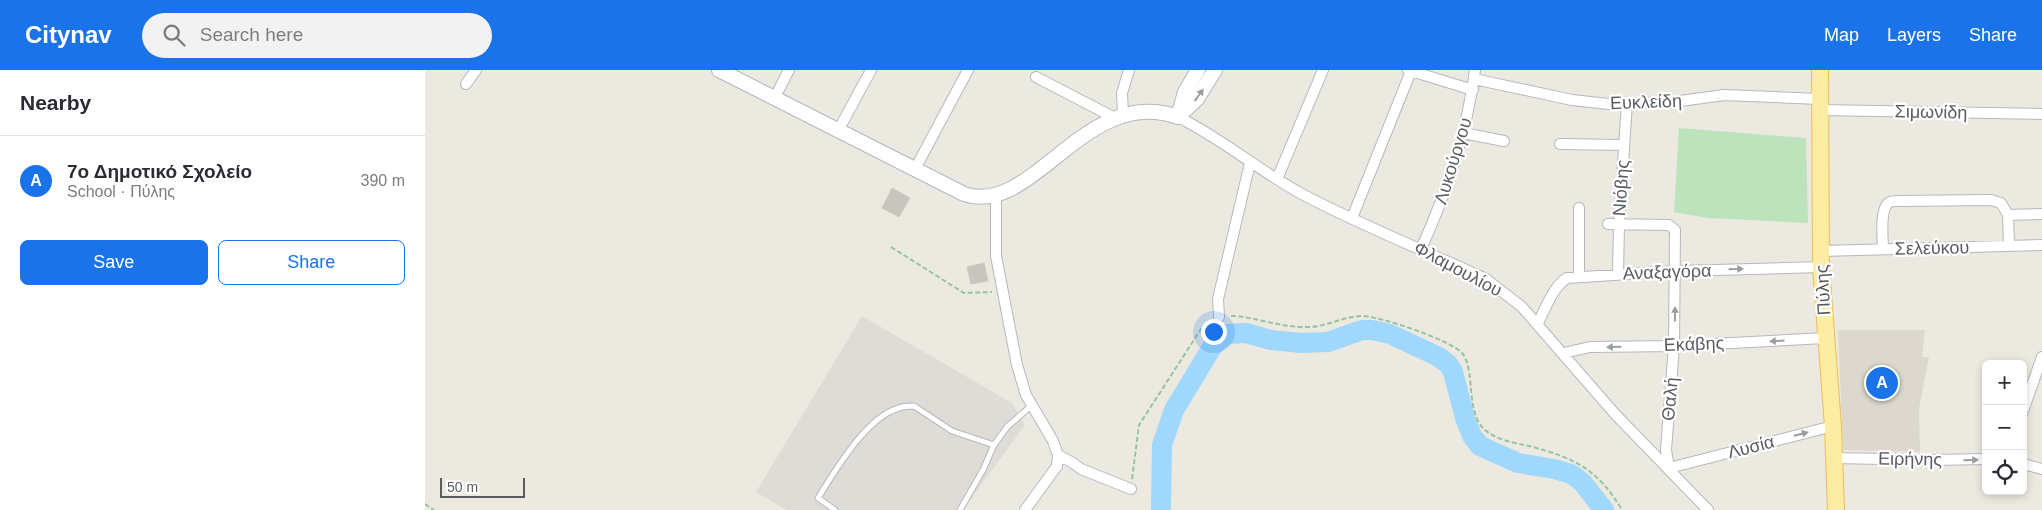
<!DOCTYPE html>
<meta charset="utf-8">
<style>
:root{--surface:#fff;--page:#f2f2f3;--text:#2b2b33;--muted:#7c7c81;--line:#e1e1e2;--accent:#1a73e8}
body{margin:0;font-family:Helvetica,sans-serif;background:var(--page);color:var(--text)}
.controls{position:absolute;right:15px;bottom:15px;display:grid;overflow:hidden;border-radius:8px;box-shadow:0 2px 8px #0003}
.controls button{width:45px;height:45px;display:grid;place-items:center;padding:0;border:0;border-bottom:1px solid var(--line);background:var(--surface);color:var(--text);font:25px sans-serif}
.scale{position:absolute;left:15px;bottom:12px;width:85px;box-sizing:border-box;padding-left:5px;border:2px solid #595d61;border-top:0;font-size:14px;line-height:18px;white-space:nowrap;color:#595d61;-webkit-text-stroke:4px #fff;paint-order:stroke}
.you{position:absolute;left:788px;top:261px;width:18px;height:18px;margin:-12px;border:4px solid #fff;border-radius:50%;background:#1a73e8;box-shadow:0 0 0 8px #1a73e833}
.badge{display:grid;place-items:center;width:32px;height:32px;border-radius:50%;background:var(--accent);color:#fff;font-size:16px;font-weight:700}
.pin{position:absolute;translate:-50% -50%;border:2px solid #fff;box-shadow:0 1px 5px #0006}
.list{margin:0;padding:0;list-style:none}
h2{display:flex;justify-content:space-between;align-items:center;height:65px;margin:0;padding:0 20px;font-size:21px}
h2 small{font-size:16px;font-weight:400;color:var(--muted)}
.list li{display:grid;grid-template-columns:32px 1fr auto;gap:15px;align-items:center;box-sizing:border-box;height:90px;padding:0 20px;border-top:1px solid var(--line)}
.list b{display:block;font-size:19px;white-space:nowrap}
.list p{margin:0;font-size:16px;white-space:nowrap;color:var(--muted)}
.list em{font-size:16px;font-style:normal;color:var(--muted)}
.actions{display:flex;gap:10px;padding:15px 20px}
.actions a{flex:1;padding:11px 0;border:1px solid var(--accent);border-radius:8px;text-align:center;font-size:18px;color:var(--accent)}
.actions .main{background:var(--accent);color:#fff}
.icon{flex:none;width:28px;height:28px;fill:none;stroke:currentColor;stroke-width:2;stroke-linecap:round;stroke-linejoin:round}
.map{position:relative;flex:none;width:1617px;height:440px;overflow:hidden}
header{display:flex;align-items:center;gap:30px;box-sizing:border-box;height:70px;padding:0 25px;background:var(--accent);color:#fff}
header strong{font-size:24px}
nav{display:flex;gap:28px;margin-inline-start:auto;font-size:18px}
.search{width:350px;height:45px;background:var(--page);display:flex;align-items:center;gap:12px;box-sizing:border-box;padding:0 18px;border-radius:28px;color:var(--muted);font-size:19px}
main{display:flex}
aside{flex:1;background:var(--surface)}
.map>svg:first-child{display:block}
</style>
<header>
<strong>Citynav</strong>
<div class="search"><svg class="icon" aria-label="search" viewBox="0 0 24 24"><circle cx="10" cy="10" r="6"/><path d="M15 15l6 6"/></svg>Search here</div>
<nav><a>Map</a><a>Layers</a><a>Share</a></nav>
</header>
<main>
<aside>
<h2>Nearby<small></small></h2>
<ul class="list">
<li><span class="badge">A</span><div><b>7ο Δημοτικό Σχολείο</b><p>School · Πύλης</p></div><em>390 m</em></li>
</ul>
<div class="actions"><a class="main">Save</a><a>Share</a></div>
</aside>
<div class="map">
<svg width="1617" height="440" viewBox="0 0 1617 440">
<rect width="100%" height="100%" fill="#ece9e0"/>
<path fill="#dfdcd8" d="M 437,246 L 587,333 L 600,355 L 538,440 L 361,440 L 331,422 Z"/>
<path fill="#dcd8ce" d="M 1413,260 L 1500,260 L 1497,287 L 1504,287 L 1494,339 L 1495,382 L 1418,380 Z"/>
<path fill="#bde3bc" d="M 1254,58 L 1381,68 L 1383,153 L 1283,148 L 1249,142 Z"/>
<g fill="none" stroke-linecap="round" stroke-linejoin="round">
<path stroke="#9fd7fd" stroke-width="20" d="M 736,440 L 737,375 L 749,340 L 789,274 L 802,264 L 821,263 L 846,270 L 876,273 L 903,272 L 937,260 L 947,260 L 965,264 L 1014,287 L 1023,294 L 1028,302 L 1040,348 L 1047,366 L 1055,376 L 1093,393 L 1129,399 L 1146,404 L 1157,412 L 1179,440"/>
</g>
<path fill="#c8c5bf" stroke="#d0cabf" d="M 467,118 L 485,128 L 474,147 L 457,138 Z
M 559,193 L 563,211 L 546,214 L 542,197 Z"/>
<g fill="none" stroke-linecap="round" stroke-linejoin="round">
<defs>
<path id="lane" d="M 410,440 L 393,428 C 410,401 441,347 474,338 C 478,336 484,336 489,336 L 527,361 L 569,375
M 535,440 L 558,400 L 569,375 L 582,357 L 606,336"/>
<path id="street" d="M 983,0 L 1048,20
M 611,7 L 690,48
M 1049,9 L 1147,30 L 1184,34 L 1248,32 L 1299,25 L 1394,29
M 41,14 L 51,0
M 350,27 L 364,0
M 1395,40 L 1617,44
M 698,44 L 697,23 L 704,0
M 753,47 C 796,68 833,100 875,123 C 935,155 999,180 1061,209 L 1097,237 L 1190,344 L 1283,440
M 414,59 L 446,0
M 1038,63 L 1079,71
M 1135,74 L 1199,75
M 490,99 L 543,0
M 852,109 L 898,0
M 571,126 L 571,186 L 592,295 L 601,325 L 628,371 L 633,385 L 632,396 L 600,440
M 1583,145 L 1617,144
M 927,148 L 986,1
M 1183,154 L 1244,155 L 1250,160 L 1249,276 L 1241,380 L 1244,398
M 996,179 C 1022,122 1042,62 1050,0
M 1458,179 C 1458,169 1454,137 1465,132 C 1466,131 1472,131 1473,131 L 1566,130 L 1576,133 L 1583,145 L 1584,176
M 1396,181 L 1617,175
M 1193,203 L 1194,154 L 1202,33
M 1154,207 L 1154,138
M 794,247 L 793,229 L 825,93
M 1113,253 C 1121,238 1127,218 1142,208 L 1251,201 L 1396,197
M 1139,283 L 1165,277 L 1249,276 L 1400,268
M 1598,341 L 1617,287
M 633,385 L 648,393 L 656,399 L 706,419
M 1410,388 L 1506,390 L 1561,389
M 1598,394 L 1617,399
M 1244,398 L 1408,356"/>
<path id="secondary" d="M 294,0 L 539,124 C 608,148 660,14 753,47
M 753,47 L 772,29 L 790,0
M 753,47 L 760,22 L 773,0"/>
<path id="primary" d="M 1395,0 L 1396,197 L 1408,356 L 1411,440"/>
</defs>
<use href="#lane" stroke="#b6b8bd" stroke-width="7"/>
<use href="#street" stroke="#b6b8bd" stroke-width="12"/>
<use href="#secondary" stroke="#b4b8bd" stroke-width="16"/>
<use href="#primary" stroke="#eebf57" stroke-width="18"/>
<path stroke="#96c4a2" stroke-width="2" stroke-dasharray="5 2.5" stroke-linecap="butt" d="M 466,177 L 539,223 L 567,222
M 806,246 L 812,246 C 835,249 860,258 883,257 C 901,257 917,247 935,246 C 953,245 1025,270 1037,283 C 1052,300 1038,347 1064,363 C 1076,371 1091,373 1104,376 C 1149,388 1172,398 1197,440
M 707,409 L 714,355 L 778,256 L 784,251
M 0,434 L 9,440"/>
<use href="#lane" stroke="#fff" stroke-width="5"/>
<use href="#street" stroke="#fff" stroke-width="10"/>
<use href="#secondary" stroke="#fff" stroke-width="14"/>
<use href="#primary" stroke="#fdeca4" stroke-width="16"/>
</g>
<defs><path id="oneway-solid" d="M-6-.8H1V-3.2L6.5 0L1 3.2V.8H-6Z" transform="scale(1.25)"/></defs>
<g fill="#9b9ea0">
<use href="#oneway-solid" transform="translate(774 25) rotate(-54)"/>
<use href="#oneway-solid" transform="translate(1311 199) rotate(-1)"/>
<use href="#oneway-solid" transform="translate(1250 244) rotate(-89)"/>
<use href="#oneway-solid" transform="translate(1352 271) rotate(177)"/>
<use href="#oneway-solid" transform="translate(1189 277) rotate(179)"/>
<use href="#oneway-solid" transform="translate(1376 364) rotate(-14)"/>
<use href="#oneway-solid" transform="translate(1546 390) rotate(-1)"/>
</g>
<g text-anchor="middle" stroke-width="4.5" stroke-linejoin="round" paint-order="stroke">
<g font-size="18" fill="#595d61" stroke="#fff">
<text transform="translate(1221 32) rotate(-2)" y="6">Ευκλείδη</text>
<text transform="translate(1506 42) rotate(1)" y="6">Σιμωνίδη</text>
<text transform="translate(1028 91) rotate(-73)" y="6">Λυκούργου</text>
<text transform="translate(1196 118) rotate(-86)" y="6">Νιόβης</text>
<text transform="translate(1507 178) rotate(-1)" y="6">Σελεύκου</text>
<text transform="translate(1033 199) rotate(28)" y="6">Φλαμουλίου</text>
<text transform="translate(1242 202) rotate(-2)" y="6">Αναξαγόρα</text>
<text transform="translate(1398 220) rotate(-93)" y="6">Πύλης</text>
<text transform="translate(1269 274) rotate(-2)" y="6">Εκάβης</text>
<text transform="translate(1245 329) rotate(-85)" y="6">Θαλή</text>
<text transform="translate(1326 377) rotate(-14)" y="6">Λυσία</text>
<text transform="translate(1485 389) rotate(1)" y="6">Ειρήνης</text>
</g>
</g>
</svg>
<div class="controls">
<button>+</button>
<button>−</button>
<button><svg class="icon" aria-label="locate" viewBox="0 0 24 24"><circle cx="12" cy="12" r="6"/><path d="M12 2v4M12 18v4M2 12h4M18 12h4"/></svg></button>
</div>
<div class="scale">50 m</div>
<div class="you"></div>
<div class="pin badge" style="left:1457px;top:313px">A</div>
</div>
</main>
